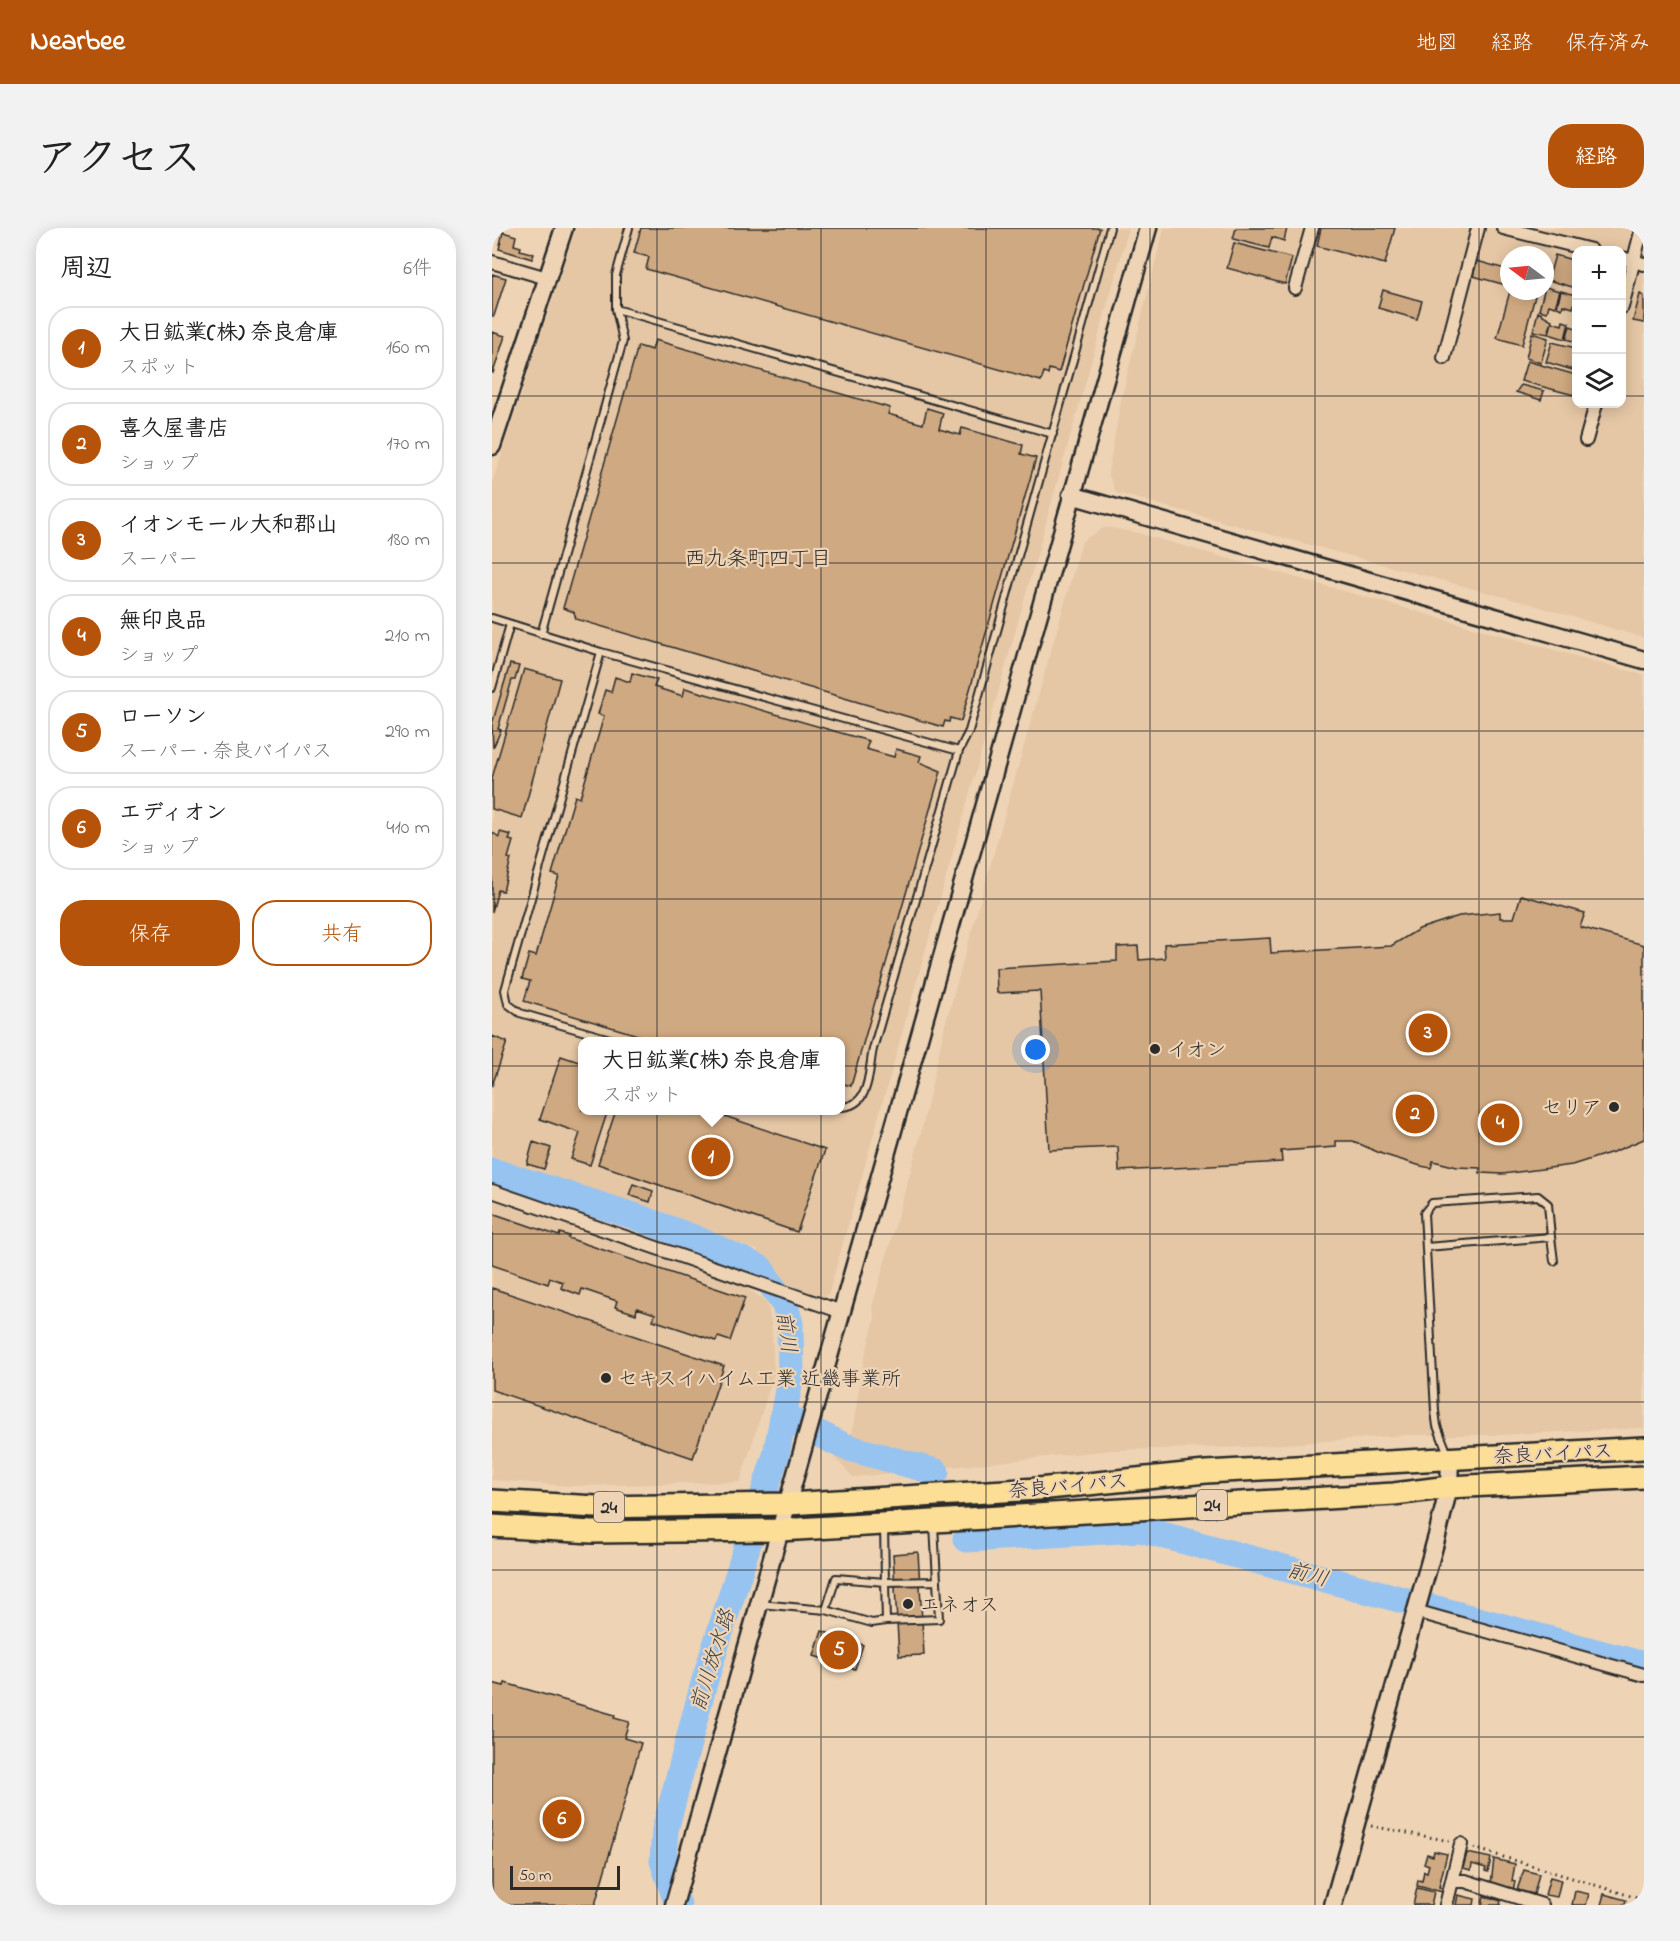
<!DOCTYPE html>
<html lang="ja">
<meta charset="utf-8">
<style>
:root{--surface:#fff;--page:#f2f2f2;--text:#222;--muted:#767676;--line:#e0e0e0;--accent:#b45309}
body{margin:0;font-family:"Indie Flower","Klee One",sans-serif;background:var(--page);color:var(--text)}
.controls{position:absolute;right:18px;top:18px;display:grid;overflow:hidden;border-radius:12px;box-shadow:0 3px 15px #0003}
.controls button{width:54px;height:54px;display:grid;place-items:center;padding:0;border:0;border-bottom:2px solid var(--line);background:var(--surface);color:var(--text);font:30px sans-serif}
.compass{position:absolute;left:1008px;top:18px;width:54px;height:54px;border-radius:50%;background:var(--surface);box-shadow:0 3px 15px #0003;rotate:286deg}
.scale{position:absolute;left:18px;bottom:15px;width:110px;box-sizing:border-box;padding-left:6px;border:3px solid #2b2b2b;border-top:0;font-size:16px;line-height:21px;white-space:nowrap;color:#2b2b2b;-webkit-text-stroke:4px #eed4b5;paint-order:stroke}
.you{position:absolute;left:544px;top:822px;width:21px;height:21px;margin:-15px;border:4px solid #fff;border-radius:50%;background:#1a73e8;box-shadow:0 0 0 9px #1a73e833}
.badge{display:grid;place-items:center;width:39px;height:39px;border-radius:50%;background:var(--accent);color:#fff;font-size:20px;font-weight:700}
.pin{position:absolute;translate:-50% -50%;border:3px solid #fff;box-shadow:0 2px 6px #0006}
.popup{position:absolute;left:86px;top:809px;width:267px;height:78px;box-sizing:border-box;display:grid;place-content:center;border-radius:12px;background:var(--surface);filter:drop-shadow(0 2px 4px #0005);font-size:20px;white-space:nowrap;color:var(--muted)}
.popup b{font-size:22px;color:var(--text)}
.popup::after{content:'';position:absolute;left:50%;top:100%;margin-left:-12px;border:12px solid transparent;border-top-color:var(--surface)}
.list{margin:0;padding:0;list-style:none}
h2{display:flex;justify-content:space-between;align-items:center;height:78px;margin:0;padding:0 24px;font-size:26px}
h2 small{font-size:20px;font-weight:400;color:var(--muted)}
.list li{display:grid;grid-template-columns:39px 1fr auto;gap:18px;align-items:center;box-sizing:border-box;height:84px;margin:0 12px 12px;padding:0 12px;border:2px solid var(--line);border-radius:24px}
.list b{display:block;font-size:22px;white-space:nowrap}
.list p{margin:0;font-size:20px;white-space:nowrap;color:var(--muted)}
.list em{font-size:20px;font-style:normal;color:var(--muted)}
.actions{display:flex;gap:12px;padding:18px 24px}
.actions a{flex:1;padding:14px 0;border:2px solid var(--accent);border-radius:24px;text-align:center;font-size:21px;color:var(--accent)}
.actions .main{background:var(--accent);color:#fff}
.icon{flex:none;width:33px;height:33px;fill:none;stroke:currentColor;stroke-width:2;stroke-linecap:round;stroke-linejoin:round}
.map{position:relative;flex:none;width:1152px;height:1677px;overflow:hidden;border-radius:24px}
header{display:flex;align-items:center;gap:36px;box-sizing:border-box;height:84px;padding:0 30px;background:var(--accent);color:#fff}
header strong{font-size:28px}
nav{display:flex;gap:33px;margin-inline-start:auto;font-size:21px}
.intro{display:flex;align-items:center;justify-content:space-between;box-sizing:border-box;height:144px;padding:0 36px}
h1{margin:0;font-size:42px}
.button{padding:15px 27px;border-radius:24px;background:var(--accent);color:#fff;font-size:21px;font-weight:700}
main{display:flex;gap:36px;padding:0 36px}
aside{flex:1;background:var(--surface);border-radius:24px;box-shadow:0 3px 15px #0003}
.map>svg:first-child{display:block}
</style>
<header>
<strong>Nearbee</strong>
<nav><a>地図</a><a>経路</a><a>保存済み</a></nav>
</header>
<div class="intro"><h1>アクセス</h1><a class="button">経路</a></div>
<main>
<aside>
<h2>周辺<small>6件</small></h2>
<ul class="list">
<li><span class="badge">1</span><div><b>大日鉱業(株) 奈良倉庫</b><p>スポット</p></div><em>160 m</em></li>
<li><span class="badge">2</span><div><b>喜久屋書店</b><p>ショップ</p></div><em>170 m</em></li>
<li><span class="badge">3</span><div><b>イオンモール大和郡山</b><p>スーパー</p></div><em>180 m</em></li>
<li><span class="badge">4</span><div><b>無印良品</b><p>ショップ</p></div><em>210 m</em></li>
<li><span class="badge">5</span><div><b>ローソン</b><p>スーパー · 奈良バイパス</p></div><em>290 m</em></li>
<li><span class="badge">6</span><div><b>エディオン</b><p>ショップ</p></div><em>410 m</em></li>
</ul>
<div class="actions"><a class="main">保存</a><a>共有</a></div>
</aside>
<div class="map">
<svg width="1152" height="1677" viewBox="0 0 1152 1677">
<rect width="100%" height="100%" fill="#eed4b5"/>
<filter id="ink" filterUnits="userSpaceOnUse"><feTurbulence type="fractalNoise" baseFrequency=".0167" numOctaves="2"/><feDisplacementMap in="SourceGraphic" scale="12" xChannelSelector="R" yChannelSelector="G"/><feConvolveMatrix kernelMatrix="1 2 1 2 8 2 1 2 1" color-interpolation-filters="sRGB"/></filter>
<g filter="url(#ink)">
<path fill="#e5c7a5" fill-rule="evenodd" d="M 84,0 L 637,0 L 337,1065 L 333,1069 L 287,1054 L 265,1022 L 0,930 L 0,255 ZM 90,814 L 348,814 L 348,882 L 90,882 Z
M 672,0 L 1152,0 L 1152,410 L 1038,376 L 624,265 L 616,245 L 630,167 ZM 1084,22 L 1130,22 L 1130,176 L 1084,176 ZM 1017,27 L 1053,27 L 1053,63 L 1017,63 Z
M 613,299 L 642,304 L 1152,447 L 1152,1200 L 1006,1207 L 915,1207 L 756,1219 L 621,1222 L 361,1249 L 342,1229 L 340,1218 L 345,1208 L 360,1205 L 371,1136 L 383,1090 L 380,1079 L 428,909 L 453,797 L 590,313 Z
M 0,972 L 255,1060 L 275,1074 L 280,1101 L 282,1146 L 248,1254 L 77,1258 L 0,1252 Z"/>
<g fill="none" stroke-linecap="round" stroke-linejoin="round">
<path stroke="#97c3f1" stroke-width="27" d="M 0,943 L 142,988 L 204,1011 L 268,1040 L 293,1077 L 298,1096 L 299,1146 L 284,1227 L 212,1455 L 173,1602 L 171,1633 L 186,1677
M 292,1189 L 354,1219 L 444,1244
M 474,1311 L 648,1301 L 1152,1437"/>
</g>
<path fill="#cfa981" stroke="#2b2b2b" stroke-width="1.5" d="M 149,0 L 608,0 L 567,144 L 557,141 L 556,146 L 552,144 L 549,153 L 154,41 L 157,29 L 142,25 Z
M 744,0 L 795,0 L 792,13 L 780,9 L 777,20 L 741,11 Z
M 829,0 L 903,0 L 893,36 L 825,18 Z
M 11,4 L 24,8 L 22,17 L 29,19 L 28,22 L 42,26 L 40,31 L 7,21 Z
M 742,15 L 800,30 L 793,56 L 735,40 Z
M 1063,27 L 1084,33 L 1084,60 L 1056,52 Z
M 985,33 L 1017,42 L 1014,57 L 981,48 Z
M 0,46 L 14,50 L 2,88 L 0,88 Z
M 1053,59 L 1068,63 L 1063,79 L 1057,77 L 1055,84 L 1047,82 Z
M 891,62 L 930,73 L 925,91 L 886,80 Z
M 1018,63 L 1043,68 L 1030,117 L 1005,110 Z
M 1069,63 L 1084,67 L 1081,80 L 1071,77 L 1070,81 L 1065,79 Z
M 1148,66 L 1152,68 L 1152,95 L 1141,93 Z
M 1046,84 L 1060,92 L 1056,106 L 1041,103 Z
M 1071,93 L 1077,95 L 1073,111 L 1057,106 L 1060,94 L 1070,97 Z
M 1078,98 L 1084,100 L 1084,114 L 1074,111 Z
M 0,104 L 13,108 L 1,145 L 0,144 Z
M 1040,105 L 1056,110 L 1049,135 L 1034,130 Z
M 163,112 L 398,180 L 396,186 L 431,196 L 435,180 L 451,185 L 447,201 L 468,207 L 470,200 L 531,217 L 529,226 L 544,230 L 469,493 L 458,490 L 457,494 L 453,493 L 451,499 L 84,391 L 82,384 L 71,380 L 146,118 L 160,122 Z
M 1060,114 L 1084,120 L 1084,143 L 1054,134 Z
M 1035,133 L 1084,147 L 1082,167 L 1029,153 Z
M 1029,157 L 1052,163 L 1049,172 L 1024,164 Z
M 18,436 L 27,438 L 23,452 L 20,452 L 6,501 L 9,502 L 1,520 L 0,496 Z
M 32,441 L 68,451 L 30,590 L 0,581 L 0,550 Z
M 140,445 L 165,452 L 162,459 L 191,468 L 193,460 L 377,513 L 374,521 L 402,529 L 404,521 L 429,528 L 427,534 L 449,543 L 359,858 L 352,856 L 349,866 L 348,814 L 169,814 L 32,773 L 38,753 L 30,751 L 37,726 L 44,728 L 67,648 L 60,646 L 83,568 L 88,570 L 112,488 L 106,486 L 113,462 L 119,464 L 123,449 L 138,454 Z
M 0,604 L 7,609 L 8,604 L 19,607 L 17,612 L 21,613 L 16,630 L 19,631 L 11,663 L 6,662 L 0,684 Z
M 1029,667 L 1093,685 L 1088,699 L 1152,717 L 1152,911 L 1121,924 L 1080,937 L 1011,946 L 988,945 L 988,940 L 965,939 L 941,933 L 939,940 L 929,938 L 890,926 L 861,913 L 844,913 L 844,919 L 789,923 L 790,934 L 627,943 L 626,919 L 557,922 L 548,763 L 505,765 L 504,740 L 625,733 L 625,719 L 646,718 L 647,732 L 673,730 L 672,716 L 778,710 L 779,725 L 899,718 L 927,701 L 967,688 L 1008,684 L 1008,690 L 1022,690 Z
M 0,808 L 15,814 L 0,858 Z
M 69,828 L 90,835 L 90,882 L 116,882 L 98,937 L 79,931 L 88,905 L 48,891 Z
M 124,882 L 215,882 L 333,922 L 305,1004 L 106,936 Z
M 41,914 L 59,920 L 52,941 L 35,936 Z
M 141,956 L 161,963 L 158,974 L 137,967 Z
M 0,985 L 67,1008 L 68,1005 L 77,1008 L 76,1010 L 253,1070 L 238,1113 L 226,1109 L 224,1113 L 161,1092 L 163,1086 L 145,1080 L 144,1086 L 123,1079 L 125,1073 L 90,1061 L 88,1067 L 69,1060 L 71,1054 L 58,1050 L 56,1056 L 0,1037 Z
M 0,1060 L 232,1138 L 201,1230 L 0,1162 Z
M 426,1324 L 432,1427 L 407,1428 L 401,1326 Z
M 330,1403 L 371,1417 L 363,1441 L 322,1428 Z
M 0,1455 L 12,1458 L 13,1455 L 123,1487 L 122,1490 L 137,1494 L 132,1510 L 149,1515 L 103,1677 L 0,1677 Z
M 942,1623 L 955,1626 L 947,1659 L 952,1660 L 951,1664 L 925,1658 L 926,1652 L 930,1653 L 932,1643 L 935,1644 L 937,1637 L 932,1635 L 935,1626 L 941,1628 Z
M 975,1625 L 999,1630 L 996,1644 L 993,1643 L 994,1640 L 980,1636 L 979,1642 L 971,1640 Z
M 1002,1631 L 1023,1636 L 1020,1653 L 1023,1654 L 1021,1662 L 999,1656 Z
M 1032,1642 L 1047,1646 L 1042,1666 L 1025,1662 Z
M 1058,1649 L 1069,1652 L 1065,1669 L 1053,1667 Z
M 925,1660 L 942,1664 L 939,1677 L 921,1677 Z
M 1083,1663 L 1097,1666 L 1094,1677 L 1080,1677 Z
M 1112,1666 L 1134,1672 L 1133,1677 L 1109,1677 Z
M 966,1667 L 983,1671 L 982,1677 L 964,1677 Z
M 992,1668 L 1009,1673 L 1008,1677 L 990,1677 Z"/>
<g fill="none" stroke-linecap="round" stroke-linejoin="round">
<defs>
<path id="lane" d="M 124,81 L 561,206
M 0,390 L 109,424
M 49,406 L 131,113 L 124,81 L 124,47 L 137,0
M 0,460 L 18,396
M 467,523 L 477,503 L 618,0
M 128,814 L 28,785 L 16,776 L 13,762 L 109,424 L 467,523 L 381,821 C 376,844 379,879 348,879
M 1059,1009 L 1062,1033
M 934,1019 L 1059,1009 L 1056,976 L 1046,968 L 940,975 L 932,985 L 943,1183 L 945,1198 L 956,1226
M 267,1376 L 334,1382 L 344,1350 L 393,1354 L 392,1298
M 334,1382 L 380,1395 L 394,1393 L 393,1354 L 445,1353 L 442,1297
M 394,1393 L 447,1391 L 445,1353"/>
<path id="street" d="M 1011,0 L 1099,22
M 1130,30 L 1152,36
M 0,34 L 55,50
M 803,60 L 820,0
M 1130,79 L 1150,0
M 952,130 L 986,0
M 1094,212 L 1104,176
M 0,963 L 350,1084
M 923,1383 L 1152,1447
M 960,1653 L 969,1616
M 954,1677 L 960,1653 L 973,1653 L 1050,1677"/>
<path id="secondary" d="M 0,218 L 72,0
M 579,267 L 1152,432
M 182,1677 L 656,0
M 841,1677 L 945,1308 L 957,1259 L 958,1231"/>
<path id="highway" d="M 0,1273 L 104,1279 L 296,1276 L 546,1261 L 714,1244 L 1152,1220
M 0,1298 L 100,1304 L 288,1302 L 902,1266 L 957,1259 L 1152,1249"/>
</defs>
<use href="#lane" stroke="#2b2b2b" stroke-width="10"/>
<use href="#street" stroke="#2b2b2b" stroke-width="16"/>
<use href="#secondary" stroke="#2b2b2b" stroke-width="21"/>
<use href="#highway" stroke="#2b2b2b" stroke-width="26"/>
<path stroke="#2b2b2b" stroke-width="3" stroke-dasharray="1.5 4.5" stroke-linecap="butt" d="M 879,1598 L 958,1613
M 982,1620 L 1152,1672"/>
<use href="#lane" stroke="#eed4b5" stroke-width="6"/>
<use href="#street" stroke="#eed4b5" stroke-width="12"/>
<use href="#secondary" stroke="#eed4b5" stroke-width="16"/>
<use href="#highway" stroke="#fcde96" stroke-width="21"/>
</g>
</g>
<path fill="none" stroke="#2b2b2b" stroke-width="1.5" stroke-opacity="0.55" d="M 165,0 L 165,1677M 329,0 L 329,1677M 494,0 L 494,1677M 658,0 L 658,1677M 823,0 L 823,1677M 987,0 L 987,1677M 0,168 L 1084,168M 1130,168 L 1152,168M 0,335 L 1152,335M 0,503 L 1152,503M 0,671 L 1152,671M 0,838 L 1152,838M 0,1006 L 1152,1006M 0,1174 L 1152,1174M 0,1342 L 1152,1342M 0,1509 L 1152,1509"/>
<g fill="#2b2b2b" stroke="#eed4b5" stroke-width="2">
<circle cx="663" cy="821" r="6"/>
<circle cx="1122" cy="879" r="6"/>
<circle cx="114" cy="1150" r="6"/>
<circle cx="416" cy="1376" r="6"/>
</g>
<g text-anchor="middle" stroke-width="4.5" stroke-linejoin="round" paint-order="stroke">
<g fill="#eed4b5" stroke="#665e54" stroke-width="1.5">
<rect x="705" y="1262" width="30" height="30" rx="4.5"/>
<rect x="102" y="1264" width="30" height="30" rx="4.5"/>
</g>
<g font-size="18" font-weight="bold" fill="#2b2b2b">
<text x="720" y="1283">24</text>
<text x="117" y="1285">24</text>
</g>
<g font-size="20" fill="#2b2b2b" stroke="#eed4b5" text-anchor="start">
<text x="675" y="828">イオン</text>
<text x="1110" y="886" text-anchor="end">セリア</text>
<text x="126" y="1157">セキスイハイム工業 近畿事業所</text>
<text x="428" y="1383">エネオス</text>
</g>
<g font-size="20" fill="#2b2b2b" stroke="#eed4b5">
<text transform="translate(1061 1225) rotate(-3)" y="7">奈良バイパス</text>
<text transform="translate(576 1257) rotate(-5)" y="7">奈良バイパス</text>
</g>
<g font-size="21" fill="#2b2b2b" stroke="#eed4b5">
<text x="266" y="337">西九条町四丁目</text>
</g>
<g font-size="21" font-style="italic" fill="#3b4249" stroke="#eed4b5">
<text transform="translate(295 1104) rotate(82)" y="7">前川</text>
<text transform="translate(816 1346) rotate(15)" y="7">前川</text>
<text transform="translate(220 1432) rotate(-73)" y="7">前川放水路</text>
</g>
</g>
</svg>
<div class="controls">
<button>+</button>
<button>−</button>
<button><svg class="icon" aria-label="layers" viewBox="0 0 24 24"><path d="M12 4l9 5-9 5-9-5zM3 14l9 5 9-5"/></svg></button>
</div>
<svg class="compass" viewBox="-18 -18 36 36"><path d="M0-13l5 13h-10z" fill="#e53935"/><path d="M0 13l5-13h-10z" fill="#767676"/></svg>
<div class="scale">50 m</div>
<div class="you"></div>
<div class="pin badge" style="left:219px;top:929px">1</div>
<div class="popup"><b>大日鉱業(株) 奈良倉庫</b>スポット</div>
<div class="pin badge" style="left:923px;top:886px">2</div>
<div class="pin badge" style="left:936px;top:805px">3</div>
<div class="pin badge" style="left:1008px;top:895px">4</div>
<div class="pin badge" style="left:347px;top:1422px">5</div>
<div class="pin badge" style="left:70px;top:1591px">6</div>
</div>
</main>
